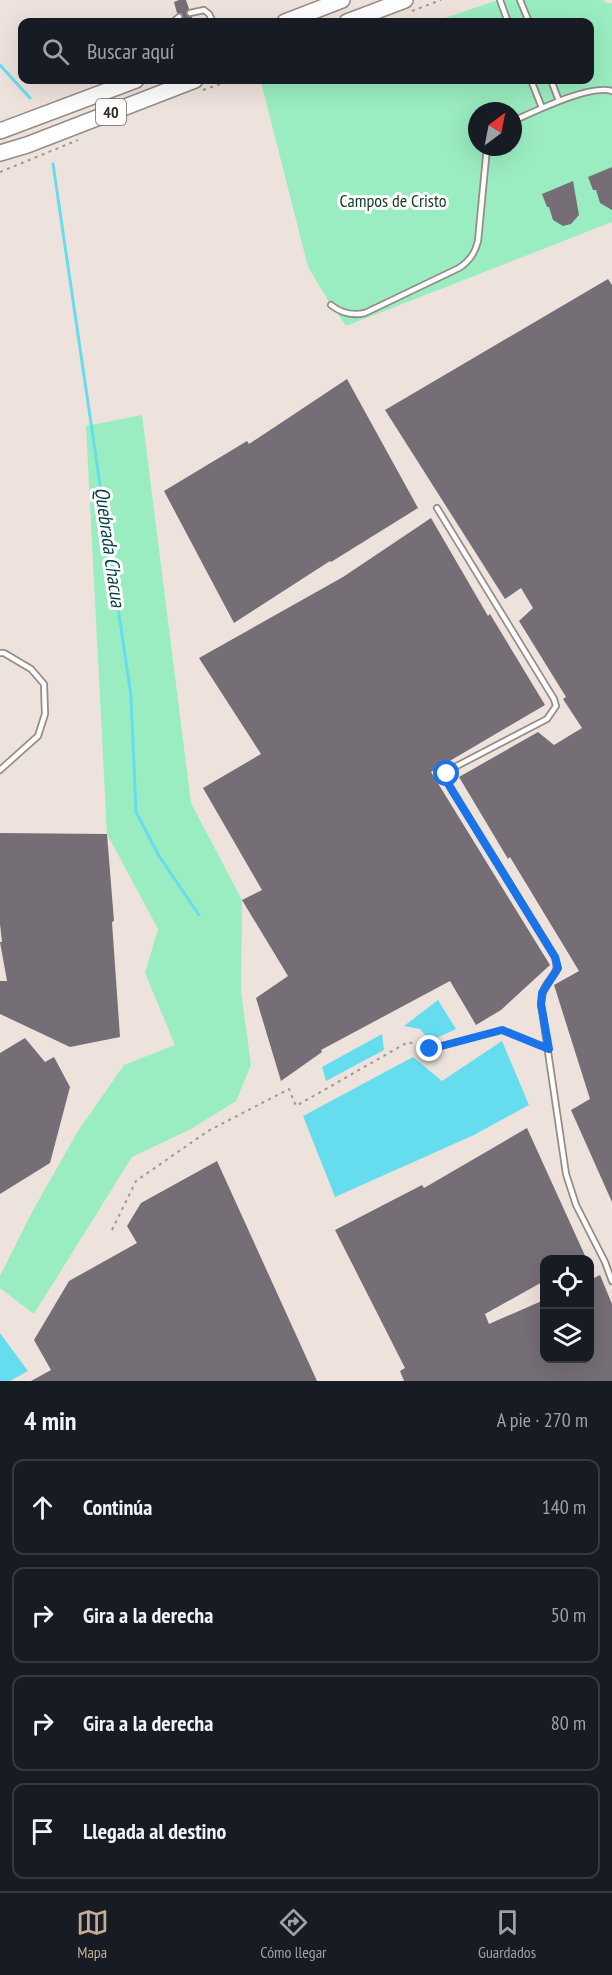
<!DOCTYPE html>
<html lang="es">
<meta charset="utf-8">
<style>
:root{--surface:#171b24;--page:#242831;--text:#f1f3f6;--muted:#9ea1a6;--line:#363941;--accent:#c5ab90}
body{margin:0;font-family:"PT Sans Narrow",sans-serif;background:var(--page);color:var(--text)}
.controls{position:absolute;right:18px;bottom:18px;display:grid;overflow:hidden;border-radius:12px;box-shadow:0 6px 24px #0002}
.controls button{width:54px;height:54px;display:grid;place-items:center;padding:0;border:0;border-bottom:2px solid var(--line);background:var(--surface);color:var(--text);font:30px sans-serif}
.compass{position:absolute;left:468px;top:102px;width:54px;height:54px;border-radius:50%;background:var(--surface);box-shadow:0 6px 24px #0002;rotate:32deg}
.stop{position:absolute;width:18px;height:18px;margin:-14px;border:4px solid #1a73e8;border-radius:50%;background:#fff}
.stop.end{background:#1a73e8;border-color:#fff;box-shadow:0 2px 6px #0008}
.list{margin:0;padding:0;list-style:none}
h2{display:flex;justify-content:space-between;align-items:center;height:78px;margin:0;padding:0 24px;font-size:26px}
h2 small{font-size:20px;font-weight:400;color:var(--muted)}
.list li{display:grid;grid-template-columns:39px 1fr auto;gap:18px;align-items:center;box-sizing:border-box;height:96px;margin:0 12px 12px;padding:0 12px;border:2px solid var(--line);border-radius:12px}
.list b{display:block;font-size:22px;white-space:nowrap}
.list em{font-size:20px;font-style:normal;color:var(--muted)}
.icon{flex:none;width:33px;height:33px;fill:none;stroke:currentColor;stroke-width:2;stroke-linecap:round;stroke-linejoin:round}
.map{position:relative;flex:none;width:612px;height:1381px;overflow:hidden}
.search{position:absolute;background:var(--surface);box-shadow:0 6px 24px #0002;left:18px;right:18px;top:18px;height:66px;display:flex;align-items:center;gap:15px;box-sizing:border-box;padding:0 21px;border-radius:12px;color:var(--muted);font-size:22px}
.sheet{height:510px;background:var(--surface)}
nav{display:flex;justify-content:space-around;align-items:center;box-sizing:border-box;height:84px;border-top:2px solid var(--line);background:var(--surface);font-size:16px;color:var(--muted)}
nav a{display:grid;justify-items:center;gap:3px}
nav .on{color:var(--accent)}
.map>svg:first-child{display:block}
</style>
<div class="map">
<svg width="612" height="1381" viewBox="0 0 612 1381">
<rect width="100%" height="100%" fill="#eee3dc"/>
<path fill="#9aedc1" fill-rule="evenodd" d="M 498,0 L 603,0 L 607,3 L 612,3 L 612,222 L 346,326 L 331,305 L 308,267 L 261,82 L 268,80 L 590,80 L 590,22 L 433,22 ZM 477,111 L 513,111 L 513,147 L 477,147 Z
M 142,415 L 191,803 L 242,900 L 241,991 L 251,1065 L 236,1101 L 191,1129 L 132,1157 L 34,1314 L 0,1288 L 0,1276 L 32,1212 L 78,1131 L 124,1065 L 175,1045 L 145,973 L 158,929 L 107,834 L 86,426 Z"/>
<path fill="#66ddef" d="M 438,1000 L 456,1029 L 430,1041 L 420,1029 L 404,1026 Z
M 382,1034 L 384,1050 L 326,1081 L 322,1067 Z
M 502,1041 L 529,1105 L 474,1135 L 335,1197 L 303,1116 L 413,1057 L 442,1081 Z
M 0,1333 L 28,1371 L 10,1381 L 0,1381 Z"/>
<g fill="none" stroke-linecap="round" stroke-linejoin="round">
<path stroke="#66ddef" stroke-width="3" d="M 0,65 L 30,98
M 53,164 L 131,696 L 136,812 L 159,856 L 199,915"/>
</g>
<path fill="#766e76" d="M 179,0 L 186,0 L 189,9 L 186,14 L 192,17 L 193,22 L 181,22 L 183,16 L 181,13 L 177,13 L 174,2 Z
M 612,167 L 612,210 L 600,203 L 596,190 L 593,190 L 588,177 Z
M 573,181 L 579,215 L 571,224 L 563,226 L 553,220 L 549,207 L 547,207 L 542,194 Z
M 608,279 L 612,285 L 612,1202 L 571,1110 L 590,1099 L 554,985 L 579,971 L 510,857 L 508,859 L 459,777 L 538,732 L 554,745 L 582,728 L 563,699 L 566,697 L 519,621 L 533,608 L 521,588 L 505,599 L 385,410 Z
M 347,379 L 418,508 L 331,562 L 330,561 L 234,623 L 164,491 L 247,441 L 249,444 Z
M 431,518 L 488,616 L 490,614 L 545,705 L 431,772 L 550,965 L 501,1010 L 476,1025 L 450,981 L 321,1050 L 322,1052 L 281,1081 L 256,998 L 288,976 L 242,900 L 262,890 L 203,788 L 261,754 L 199,658 L 343,577 Z
M 0,833 L 107,834 L 114,921 L 112,922 L 120,1037 L 70,1047 L 0,1014 L 0,981 L 7,981 L 0,942 L 2,942 L 0,924 Z
M 25,1038 L 45,1062 L 54,1057 L 70,1087 L 50,1163 L 0,1194 L 0,1053 Z
M 527,1128 L 587,1260 L 544,1260 L 544,1281 L 485,1314 L 489,1324 L 544,1300 L 544,1359 L 590,1359 L 590,1280 L 600,1275 L 612,1304 L 612,1381 L 404,1381 L 400,1371 L 405,1368 L 335,1230 L 422,1185 L 424,1188 Z
M 217,1161 L 317,1381 L 31,1381 L 51,1370 L 34,1340 L 69,1281 L 137,1243 L 127,1226 L 141,1203 Z"/>
<g fill="none" stroke-linecap="round" stroke-linejoin="round">
<defs>
<path id="lane" d="M 500,0 L 508,22
M 520,0 L 529,22
M 190,13 L 204,10 L 209,14 L 213,22
M 173,22 L 179,17
M 531,80 L 542,108
M 551,80 L 559,101
M 513,121 C 536,111 590,84 612,91
M 331,305 C 341,313 352,316 365,313 L 459,268 C 470,261 475,253 478,241 L 487,147
M 437,508 L 554,699 L 556,706 L 547,719 L 451,769 L 447,774 L 446,780 L 555,957 C 560,976 551,974 544,989 C 542,994 542,999 541,1004 L 566,1174 L 576,1205 L 605,1262 L 612,1281
M 0,653 L 4,653 L 31,669 L 44,684 L 45,714 L 38,736 L 0,770"/>
<path id="highway" d="M 285,22 L 342,0
M 347,22 L 405,0
M 0,131 L 136,80
M 0,153 L 27,145 L 195,80"/>
</defs>
<use href="#lane" stroke="#968c86" stroke-width="8"/>
<use href="#highway" stroke="#968c86" stroke-width="18"/>
<path stroke="#9f9791" stroke-width="2" stroke-dasharray="3 4.5" stroke-linecap="butt" d="M 412,11 L 441,0
M 203,90 L 231,80
M 0,172 L 78,140
M 112,1230 L 136,1181 L 208,1131 L 289,1089 L 296,1106 L 408,1042 L 430,1049 L 502,1031 L 540,1046"/>
<use href="#lane" stroke="#fff" stroke-width="4.5"/>
<use href="#highway" stroke="#fff" stroke-width="15"/>
</g>
<g fill="none" stroke-linecap="round" stroke-linejoin="round">
<path stroke="#1a73e8" stroke-width="8" d="M 430,1049 L 502,1030 L 549,1049 L 541,1004 L 542,993 L 558,968 L 555,957 L 453,792 L 446,780 L 447,774"/>
</g>
<g text-anchor="middle" stroke-width="6" stroke-linejoin="round" paint-order="stroke">
<rect fill="#fff" stroke="#6d6a68" stroke-width="1.5" x="96" y="99" width="30" height="26" rx="4.5"/>
<g font-size="16" font-weight="bold" fill="#2e2a27">
<text x="111" y="118">40</text>
</g>
<g font-size="18" fill="#153b29" stroke="#fff">
<text x="393" y="207">Campos de Cristo</text>
</g>
<g font-size="20" font-style="italic" fill="#094149" stroke="#fff">
<text transform="translate(110 547) rotate(82)" y="7">Quebrada Chacua</text>
</g>
</g>
</svg>
<div class="controls">
<button><svg class="icon" aria-label="locate" viewBox="0 0 24 24"><circle cx="12" cy="12" r="6"/><path d="M12 2v4M12 18v4M2 12h4M18 12h4"/></svg></button>
<button><svg class="icon" aria-label="layers" viewBox="0 0 24 24"><path d="M12 4l9 5-9 5-9-5zM3 14l9 5 9-5"/></svg></button>
</div>
<svg class="compass" viewBox="-18 -18 36 36"><path d="M0-13l5 13h-10z" fill="#e53935"/><path d="M0 13l5-13h-10z" fill="#9ea1a6"/></svg>
<div class="stop" style="left:447px;top:774px"></div>
<div class="stop end" style="left:430px;top:1049px"></div>
<div class="search"><svg class="icon" aria-label="search" viewBox="0 0 24 24"><circle cx="10" cy="10" r="6"/><path d="M15 15l6 6"/></svg>Buscar aquí</div>
</div>
<section class="sheet">
<h2>4 min<small>A pie · 270 m</small></h2>
<ul class="list">
<li><svg class="icon" aria-label="ahead" viewBox="0 0 24 24"><path d="M12 20V5M6 11l6-6 6 6"/></svg><div><b>Continúa</b></div><em>140 m</em></li>
<li><svg class="icon" aria-label="right" viewBox="0 0 24 24"><path d="M7 20v-9h11M14 6l5 5-5 5"/></svg><div><b>Gira a la derecha</b></div><em>50 m</em></li>
<li><svg class="icon" aria-label="right" viewBox="0 0 24 24"><path d="M7 20v-9h11M14 6l5 5-5 5"/></svg><div><b>Gira a la derecha</b></div><em>80 m</em></li>
<li><svg class="icon" aria-label="arrive" viewBox="0 0 24 24"><path d="M6 21V4h12l-3 4 3 4H6"/></svg><div><b>Llegada al destino</b></div></li>
</ul>
</section>
<nav>
<a class="on"><svg class="icon" aria-label="map" viewBox="0 0 24 24"><path d="M3 6l6-2 6 2 6-2v14l-6 2-6-2-6 2zM9 4v14M15 6v14"/></svg>Mapa</a>
<a><svg class="icon" aria-label="directions" viewBox="0 0 24 24"><path d="M12 3l9 9-9 9-9-9zM9 14v-3h6M13 9l2 2-2 2"/></svg>Cómo llegar</a>
<a><svg class="icon" aria-label="saved" viewBox="0 0 24 24"><path d="M7 4h10v16l-5-4-5 4z"/></svg>Guardados</a>
</nav>
